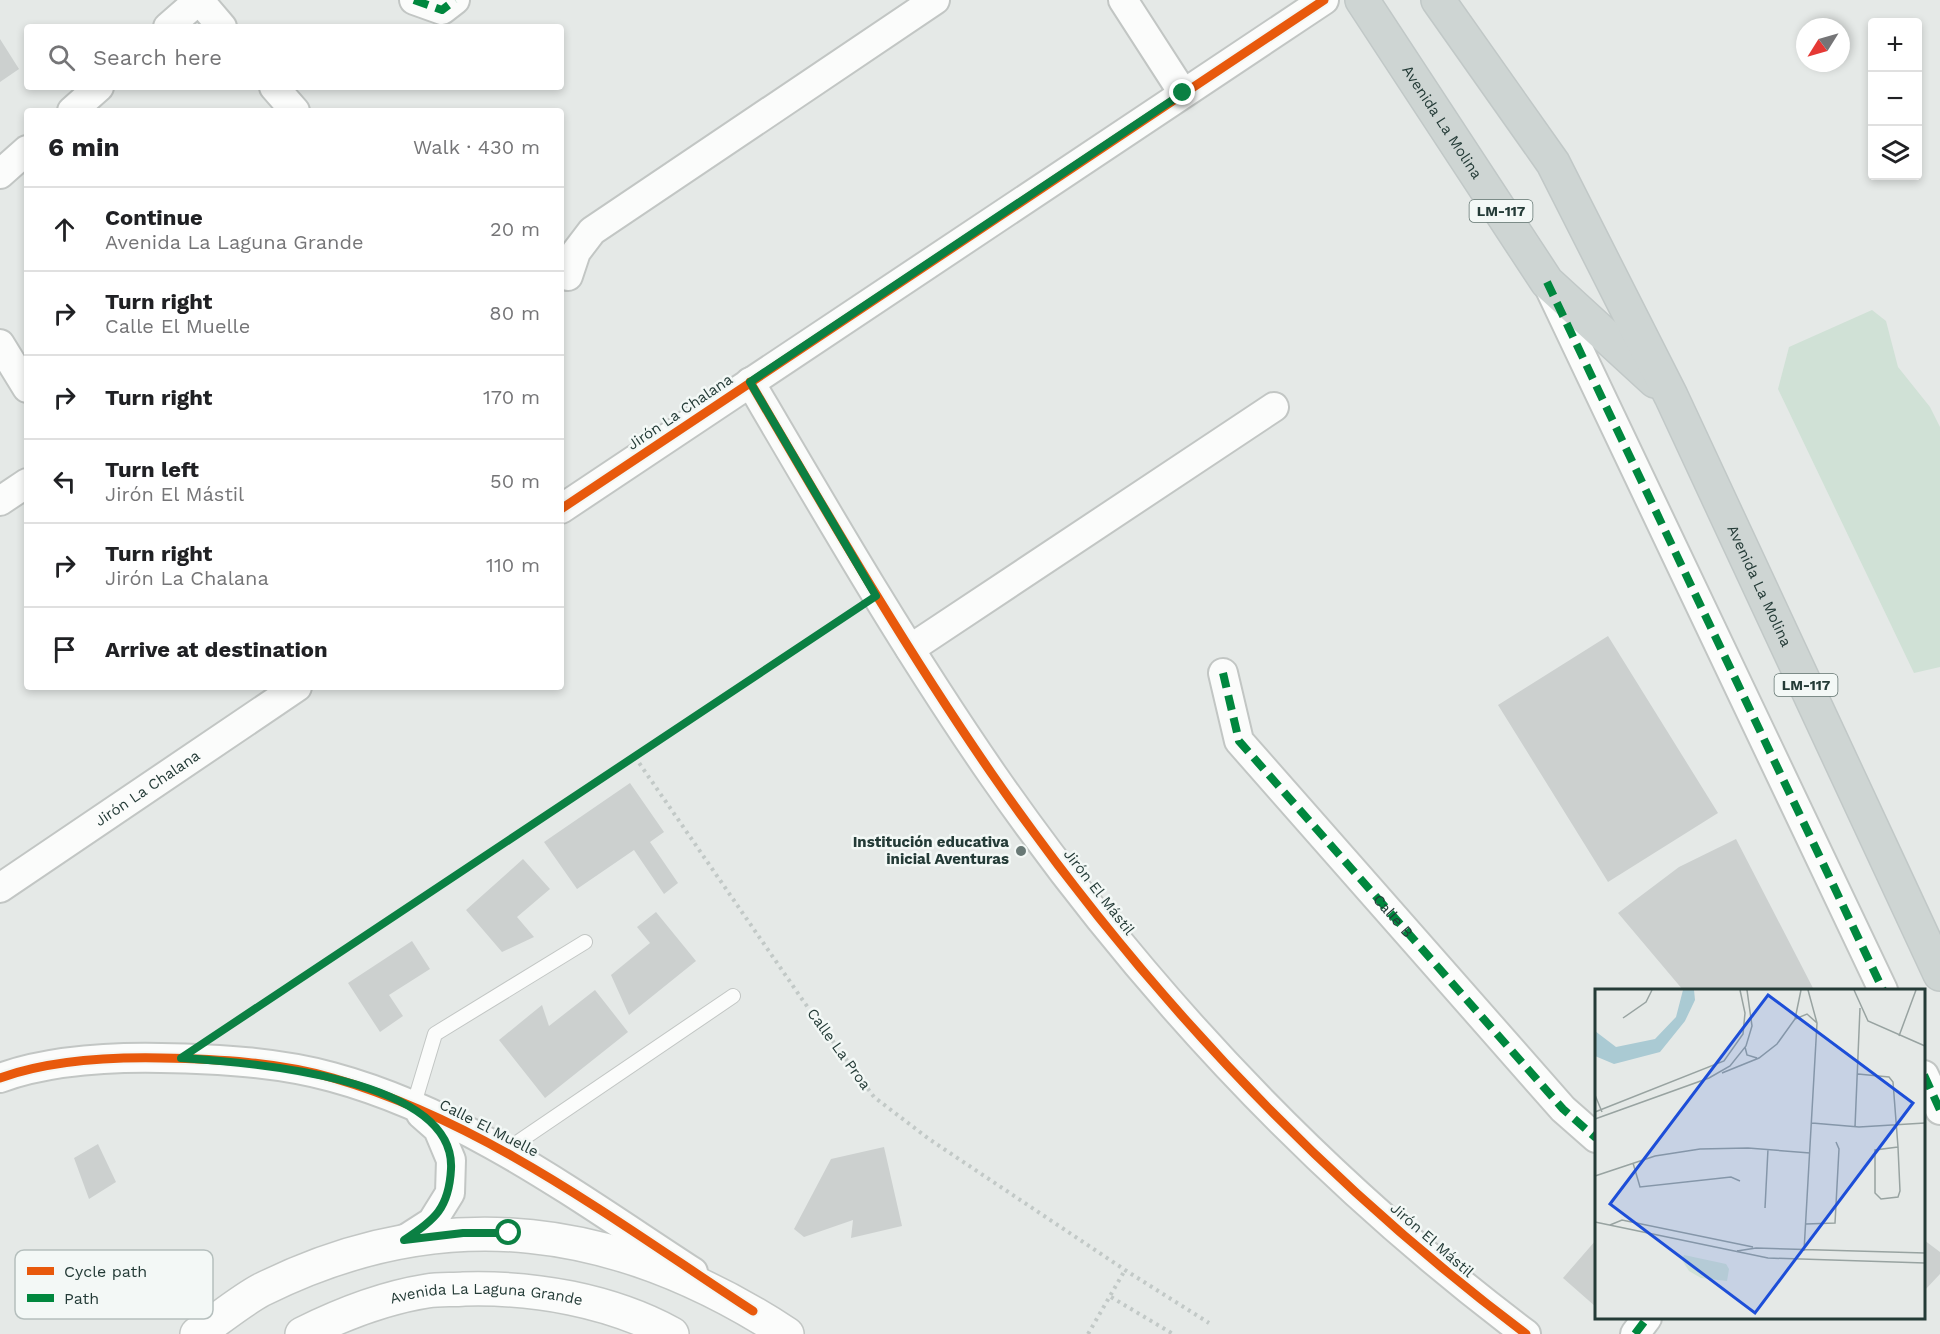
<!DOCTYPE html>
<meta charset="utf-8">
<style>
:root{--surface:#fff;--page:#f2f2f2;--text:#202124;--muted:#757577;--line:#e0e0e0}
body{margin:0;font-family:"Work Sans",sans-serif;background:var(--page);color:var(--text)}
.controls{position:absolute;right:18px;top:18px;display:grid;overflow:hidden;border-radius:6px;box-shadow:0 3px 9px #0003}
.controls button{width:54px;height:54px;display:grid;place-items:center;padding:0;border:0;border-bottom:2px solid var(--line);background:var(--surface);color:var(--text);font:30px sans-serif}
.compass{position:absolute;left:1796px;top:18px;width:54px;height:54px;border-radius:50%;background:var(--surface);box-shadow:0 3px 9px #0003;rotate:233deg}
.stop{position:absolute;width:18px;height:18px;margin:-14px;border:4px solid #0b8043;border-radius:50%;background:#fff}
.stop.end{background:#0b8043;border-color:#fff;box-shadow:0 2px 6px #0008}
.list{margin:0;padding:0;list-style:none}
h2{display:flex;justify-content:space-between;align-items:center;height:78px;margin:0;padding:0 24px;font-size:26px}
h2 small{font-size:20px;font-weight:400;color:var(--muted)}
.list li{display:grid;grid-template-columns:39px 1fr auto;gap:18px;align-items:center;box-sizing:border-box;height:84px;padding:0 24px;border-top:2px solid var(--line)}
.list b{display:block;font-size:22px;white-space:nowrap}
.list p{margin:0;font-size:20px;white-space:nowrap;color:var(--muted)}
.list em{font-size:20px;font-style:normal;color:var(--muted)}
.icon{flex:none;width:33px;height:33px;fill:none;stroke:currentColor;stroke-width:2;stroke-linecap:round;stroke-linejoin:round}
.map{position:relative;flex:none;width:1940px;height:1334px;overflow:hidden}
.search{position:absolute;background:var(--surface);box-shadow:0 3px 9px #0003;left:24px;top:24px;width:540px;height:66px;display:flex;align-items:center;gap:15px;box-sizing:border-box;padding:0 21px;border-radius:6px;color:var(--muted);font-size:22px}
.panel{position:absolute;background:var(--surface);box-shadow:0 3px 9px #0003;left:24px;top:108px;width:540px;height:582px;border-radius:6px}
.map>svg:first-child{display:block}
</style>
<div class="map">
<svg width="1940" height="1334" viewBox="0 0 1940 1334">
<rect width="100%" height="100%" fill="#e5e9e7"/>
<path fill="#d0e1d6" d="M 1872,310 L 1886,321 L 1898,367 L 1930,407 L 1940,427 L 1940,667 L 1914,673 L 1778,389 L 1789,347 Z"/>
<path fill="#ccd0cf" d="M 0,39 L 19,69 L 0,82 Z
M 1608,636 L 1718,813 L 1608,882 L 1498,705 Z
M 630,783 L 664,832 L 650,842 L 678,883 L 664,894 L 634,850 L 577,889 L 544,842 Z
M 1736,839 L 1814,990 L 1683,990 L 1618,913 L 1679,867 Z
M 523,859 L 550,889 L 517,917 L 534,937 L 502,952 L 466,910 Z
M 656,912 L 696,961 L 629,1015 L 611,975 L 650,943 L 637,927 Z
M 412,941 L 430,969 L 389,995 L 403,1016 L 380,1032 L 348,983 Z
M 595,990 L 628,1032 L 545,1098 L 499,1040 L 542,1005 L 549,1026 Z
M 98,1144 L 116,1182 L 89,1199 L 74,1158 Z
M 884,1147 L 902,1226 L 851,1238 L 853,1220 L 804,1237 L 794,1229 L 831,1159 Z
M 1596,1240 L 1596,1307 L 1563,1278 Z
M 1924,1240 L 1940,1252 L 1940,1274 L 1924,1291 Z"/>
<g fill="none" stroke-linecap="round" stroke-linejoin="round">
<defs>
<path id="service" d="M 413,1107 L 435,1034 L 585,942
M 505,1151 L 733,996"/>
<g id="minor">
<path d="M 199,0 L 222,27"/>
<path d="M 414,0 L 442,10 L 455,0"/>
<path d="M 1123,0 L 1183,93"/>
<path d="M 168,27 L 199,0"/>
<path d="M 274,87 L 295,111"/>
<path d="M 72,111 L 99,87"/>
<path d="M 0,174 L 27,150"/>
<path d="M 568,276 L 576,252 L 592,231 L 935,0"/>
<path d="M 1549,287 L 1883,990"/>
<path d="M 0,344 L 27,388"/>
<path d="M 750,382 C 828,515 905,648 992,774 C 1140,987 1319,1178 1526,1334"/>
<path d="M 0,501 L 27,483"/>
<path d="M 561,509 L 1324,0"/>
<path d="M 910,649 L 1274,407"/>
<path id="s1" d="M 1223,673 L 1239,741 L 1563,1109 L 1596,1138"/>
<path id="s2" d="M 0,888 L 297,687"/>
<path d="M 1924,1075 L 1940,1110"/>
<path d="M 0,1078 C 50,1060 108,1057 161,1058 C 218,1059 277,1062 332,1077 C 465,1113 579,1198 693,1272"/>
<path d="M 404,1240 L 432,1222 L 450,1193 L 451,1160 L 438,1129 L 421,1114"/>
<path d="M 1635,1334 L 1647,1318"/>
</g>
<g id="tertiary">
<path d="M 197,1334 C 218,1320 239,1302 261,1290 C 445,1198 619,1224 787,1334"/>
<path id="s3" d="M 302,1334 C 342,1314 383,1298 427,1291 C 439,1289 452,1290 464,1289 C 533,1287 610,1300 672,1334"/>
</g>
<g id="primary">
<path id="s4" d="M 1362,0 L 1547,282 L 1655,381"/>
<path id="s5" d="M 1438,0 L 1553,163 L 1671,396 L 1940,974"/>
</g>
</defs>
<use href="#service" stroke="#c2c6c4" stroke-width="16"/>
<use href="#minor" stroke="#c2c6c4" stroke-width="32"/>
<use href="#tertiary" stroke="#c2c6c4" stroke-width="36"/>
<use href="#primary" stroke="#c1c8c7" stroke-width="36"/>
<path stroke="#c2c9c7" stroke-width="4" stroke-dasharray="3 4.5" stroke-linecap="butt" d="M 635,757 L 804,1002 L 874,1097 L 929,1139 L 1125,1270 L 1209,1323
M 224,1030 L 852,611
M 1111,1297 L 1173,1334
M 1088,1334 L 1125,1270"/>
<use href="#service" stroke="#fbfcfb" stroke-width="14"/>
<use href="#minor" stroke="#fbfcfb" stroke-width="28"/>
<use href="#tertiary" stroke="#fbfcfb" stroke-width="33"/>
<use href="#primary" stroke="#ced5d3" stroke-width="33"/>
<path stroke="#00873e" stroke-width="8" stroke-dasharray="15 8" stroke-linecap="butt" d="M 414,0 L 442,10 L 455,0
M 1547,282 L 1883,990
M 1223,673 L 1239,741 L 1563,1109 L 1596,1138
M 1924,1075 L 1940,1110
M 1635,1334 L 1647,1318"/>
<defs>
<path id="cycleway" d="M 750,382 C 828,515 905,648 992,774 C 1140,987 1319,1178 1526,1334
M 561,509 L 1324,0
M 0,1078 C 50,1060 108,1057 161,1058 C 218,1059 278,1062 333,1078 C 488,1123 619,1224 753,1311"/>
</defs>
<use href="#cycleway" stroke="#f3f8f6" stroke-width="13"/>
<use href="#cycleway" stroke="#e8590c" stroke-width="9"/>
</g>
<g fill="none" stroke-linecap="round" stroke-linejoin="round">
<path stroke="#0b8043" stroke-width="8" d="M 509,1233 L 463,1233 L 404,1240 C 435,1220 449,1208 451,1169 C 456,1077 245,1062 181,1058 L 876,596 L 750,382 L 1183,93"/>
</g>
<circle fill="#687875" stroke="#f3f8f6" stroke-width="2" cx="1021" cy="851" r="6"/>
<g text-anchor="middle" stroke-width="5" stroke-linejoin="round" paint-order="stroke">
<g fill="#f3f8f6" stroke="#627470" stroke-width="1.5">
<rect x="1469.5" y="200" width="63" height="22" rx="4.5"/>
<rect x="1774.5" y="674" width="63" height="22" rx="4.5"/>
</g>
<g font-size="14" font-weight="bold" fill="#243b37">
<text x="1501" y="216">LM-117</text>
<text x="1806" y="690">LM-117</text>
</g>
<g font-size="15" fill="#243b37" stroke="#f3f8f6">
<text dy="5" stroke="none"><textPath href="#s4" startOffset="146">Avenida La Molina</textPath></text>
<text transform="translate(680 412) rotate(-34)" y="5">Jirón La Chalana</text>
<text dy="5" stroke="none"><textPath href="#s5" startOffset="670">Avenida La Molina</textPath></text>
<text dy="5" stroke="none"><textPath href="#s2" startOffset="178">Jirón La Chalana</textPath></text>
<text transform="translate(1099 892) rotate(52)" y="5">Jirón El Mástil</text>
<text dy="5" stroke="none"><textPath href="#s1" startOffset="303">Calle B</textPath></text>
<text transform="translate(839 1049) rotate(54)" y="5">Calle La Proa</text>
<text transform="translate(489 1128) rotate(27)" y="5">Calle El Muelle</text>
<text transform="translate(1432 1240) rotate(41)" y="5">Jirón El Mástil</text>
<text dy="5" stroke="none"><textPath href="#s3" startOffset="192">Avenida La Laguna Grande</textPath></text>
</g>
<g font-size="15" font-weight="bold" fill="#243b37" stroke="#f3f8f6" text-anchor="end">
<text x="1009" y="847">Institución educativa<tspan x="1009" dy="17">inicial Aventuras</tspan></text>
</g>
</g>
<g transform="translate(1595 989)">
<rect width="330" height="330" fill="#e5e9e7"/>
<path d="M 89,266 L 131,275 L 134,280 L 132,292 L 106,289 L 94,282 L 87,271 Z" fill="#d0e1d6"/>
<path d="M 88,1 L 99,1 L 100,11 L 90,32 L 65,63 L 19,75 L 0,67 L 0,42 L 21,58 L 60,50 L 81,28 Z" fill="#aacad3"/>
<path fill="none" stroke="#98a3a1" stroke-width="1.5" d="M 259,1 L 273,32 L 330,57M 28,29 L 51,13 L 57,1M 200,30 L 212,25 L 222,34M 304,47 L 321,1M 150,58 L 152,66 L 162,69M 127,84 L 164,69 L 182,55 L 200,30 L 206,1M 263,85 L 294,88 L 298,93 L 303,158 L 305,202 L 303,208 L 286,210 L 280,204 L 280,161 L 303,158M 0,106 L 7,123M 0,123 L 129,72 L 148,45 L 150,24 L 145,1M 0,130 L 114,89 L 135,77 L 151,57 L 157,37 L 152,1M 217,134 L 264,138 L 330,134M 260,138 L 265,19M 38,174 L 45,198 L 136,188 L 145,192M 0,187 L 60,167 L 105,160 L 153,159 L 215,164M 170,219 L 173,160M 0,233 L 173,269 L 330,274M 211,235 L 240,234 L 244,160 L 241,153M 15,236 L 27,231 L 158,258M 142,262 L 161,259 L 330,264M 209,262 L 222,34 L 213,1"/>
<path fill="#1d4ed8" fill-opacity="0.15" stroke="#1d4ed8" stroke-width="3" d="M 173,6 L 318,114 L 160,324 L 15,215 Z"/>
<rect width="330" height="330" fill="none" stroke="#243b37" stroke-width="3"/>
</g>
<rect x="15" y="1250" width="198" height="69" rx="9" fill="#f3f8f6" stroke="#b5bfbd" stroke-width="1.5"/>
<rect x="27" y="1267" width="27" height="8" fill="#e8590c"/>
<rect x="27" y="1294" width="27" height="8" fill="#00873e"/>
<g font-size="16" fill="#243b37">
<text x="64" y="1277">Cycle path</text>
<text x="64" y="1304">Path</text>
</g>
</svg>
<div class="controls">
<button>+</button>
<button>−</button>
<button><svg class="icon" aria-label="layers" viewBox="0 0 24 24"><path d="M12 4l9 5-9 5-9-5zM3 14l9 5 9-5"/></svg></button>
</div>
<svg class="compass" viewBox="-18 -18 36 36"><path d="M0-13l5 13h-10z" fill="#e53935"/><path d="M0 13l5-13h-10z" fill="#757577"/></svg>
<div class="stop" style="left:509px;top:1233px"></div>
<div class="stop end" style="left:1183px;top:93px"></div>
<div class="search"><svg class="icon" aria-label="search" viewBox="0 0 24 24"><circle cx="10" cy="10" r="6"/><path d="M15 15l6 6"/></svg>Search here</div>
<section class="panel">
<h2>6 min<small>Walk · 430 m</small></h2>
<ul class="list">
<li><svg class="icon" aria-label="ahead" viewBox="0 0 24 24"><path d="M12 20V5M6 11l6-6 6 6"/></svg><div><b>Continue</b><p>Avenida La Laguna Grande</p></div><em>20 m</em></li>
<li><svg class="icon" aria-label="right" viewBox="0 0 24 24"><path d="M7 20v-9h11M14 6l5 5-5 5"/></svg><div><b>Turn right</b><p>Calle El Muelle</p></div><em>80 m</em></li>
<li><svg class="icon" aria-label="right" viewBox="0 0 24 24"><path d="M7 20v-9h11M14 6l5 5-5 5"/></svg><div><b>Turn right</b></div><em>170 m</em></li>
<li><svg class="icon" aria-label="left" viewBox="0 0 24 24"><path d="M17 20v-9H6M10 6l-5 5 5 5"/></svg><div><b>Turn left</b><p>Jirón El Mástil</p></div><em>50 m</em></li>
<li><svg class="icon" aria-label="right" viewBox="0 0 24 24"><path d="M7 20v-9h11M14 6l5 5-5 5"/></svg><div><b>Turn right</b><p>Jirón La Chalana</p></div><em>110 m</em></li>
<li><svg class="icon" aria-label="arrive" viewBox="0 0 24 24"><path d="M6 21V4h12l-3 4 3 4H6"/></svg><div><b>Arrive at destination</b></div></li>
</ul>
</section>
</div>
